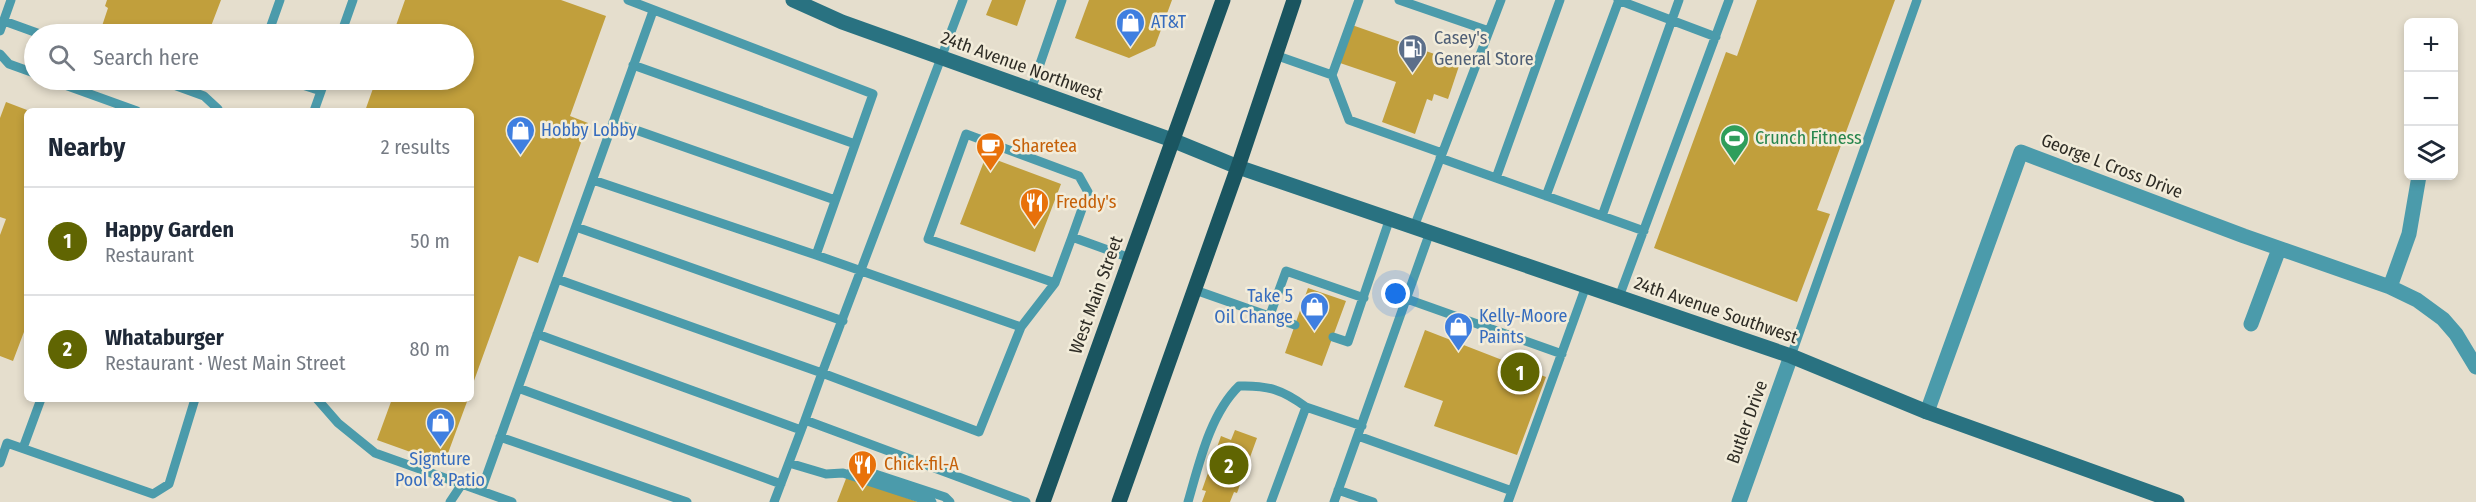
<!DOCTYPE html>
<meta charset="utf-8">
<style>
:root{--surface:#fff;--page:#f6f6f7;--text:#1f2937;--muted:#747a83;--line:#e0e1e3;--accent:#606502}
body{margin:0;font-family:"Fira Sans Condensed",sans-serif;background:var(--page);color:var(--text)}
.controls{position:absolute;right:18px;top:18px;display:grid;overflow:hidden;border-radius:9px;box-shadow:0 3px 9px #0003}
.controls button{width:54px;height:54px;display:grid;place-items:center;padding:0;border:0;border-bottom:2px solid var(--line);background:var(--surface);color:var(--text);font:30px sans-serif}
.you{position:absolute;left:1396px;top:294px;width:21px;height:21px;margin:-15px;border:4px solid #fff;border-radius:50%;background:#1a73e8;box-shadow:0 0 0 9px #1a73e833}
.badge{display:grid;place-items:center;width:39px;height:39px;border-radius:50%;background:var(--accent);color:#fff;font-size:20px;font-weight:700}
.pin{position:absolute;translate:-50% -50%;border:3px solid #fff;box-shadow:0 2px 6px #0006}
.list{margin:0;padding:0;list-style:none}
h2{display:flex;justify-content:space-between;align-items:center;height:78px;margin:0;padding:0 24px;font-size:26px}
h2 small{font-size:20px;font-weight:400;color:var(--muted)}
.list li{display:grid;grid-template-columns:39px 1fr auto;gap:18px;align-items:center;box-sizing:border-box;height:108px;padding:0 24px;border-top:2px solid var(--line)}
.list b{display:block;font-size:22px;white-space:nowrap}
.list p{margin:0;font-size:20px;white-space:nowrap;color:var(--muted)}
.list em{font-size:20px;font-style:normal;color:var(--muted)}
.icon{flex:none;width:33px;height:33px;fill:none;stroke:currentColor;stroke-width:2;stroke-linecap:round;stroke-linejoin:round}
.map{position:relative;flex:none;width:2476px;height:502px;overflow:hidden}
.search{position:absolute;background:var(--surface);box-shadow:0 3px 9px #0003;left:24px;top:24px;width:450px;height:66px;display:flex;align-items:center;gap:15px;box-sizing:border-box;padding:0 21px;border-radius:33px;color:var(--muted);font-size:22px}
.panel{position:absolute;background:var(--surface);box-shadow:0 3px 9px #0003;left:24px;top:108px;width:450px;height:294px;border-radius:9px}
.map>svg:first-child{display:block}
</style>
<div class="map">
<svg width="2476" height="502" viewBox="0 0 2476 502">
<rect width="100%" height="100%" fill="#e5decd"/>
<path fill="#c19f3c" d="M 107,0 L 221,0 L 208,34 L 116,34 L 101,29 L 108,8 L 105,6 Z
M 405,0 L 561,0 L 606,16 L 570,116 L 588,123 L 538,263 L 519,256 L 471,389 L 471,111 L 365,111 L 376,80 L 464,80 L 464,34 L 393,34 Z
M 992,0 L 1026,0 L 1017,26 L 986,15 Z
M 1089,0 L 1172,0 L 1155,46 L 1129,58 L 1075,38 Z
M 1757,0 L 1895,0 L 1817,210 L 1830,214 L 1797,302 L 1654,248 L 1726,52 L 1737,56 Z
M 1352,25 L 1460,63 L 1448,99 L 1434,94 L 1432,101 L 1427,99 L 1415,134 L 1382,122 L 1396,82 L 1340,63 Z
M 6,102 L 27,110 L 27,324 L 13,361 L 0,356 L 0,235 L 6,219 L 0,217 L 0,118 Z
M 986,156 L 1061,184 L 1035,252 L 960,224 Z
M 1308,288 L 1346,301 L 1322,366 L 1285,353 Z
M 1425,330 L 1546,377 L 1517,455 L 1434,426 L 1443,401 L 1404,387 Z
M 392,399 L 468,399 L 444,464 L 377,440 Z
M 1235,430 L 1257,438 L 1237,493 L 1234,492 L 1230,502 L 1202,502 L 1206,491 L 1202,490 L 1221,436 L 1231,440 Z
M 847,476 L 918,502 L 837,502 Z"/>
<g fill="none" stroke-linecap="round" stroke-linejoin="round">
<path stroke="#4b9bab" stroke-width="9" d="M 628,0 L 873,94 L 816,255 L 1021,327
M 963,0 L 822,373 L 979,432 L 1021,327 L 1055,283
M 1399,0 L 1489,31
M 1618,0 L 1716,37
M 4,21 L 40,34
M 0,31 L 11,0
M 268,34 L 280,0
M 341,34 L 353,0
M 0,54 L 9,64 L 34,73
M 1275,55 L 1332,75 L 1359,0
M 633,65 L 855,144
M 1332,75 L 1349,120 L 1442,153
M 51,80 L 137,111
M 160,80 L 204,96 L 218,109 L 217,111
M 287,80 L 321,91
M 1031,90 L 1062,0
M 314,111 L 325,80
M 613,122 L 835,200
M 1440,158 L 1644,231
M 1496,178 L 1560,0
M 593,180 L 816,255
M 1546,196 L 1619,0
M 1602,216 L 1679,0
M 576,227 L 843,321
M 1414,227 L 1501,0
M 1072,237 L 1055,283 L 928,239 L 966,134 L 1079,176 L 1088,192 L 1072,237 L 1130,258
M 557,279 L 822,373 L 805,420
M 1195,290 L 1295,325
M 1619,297 L 1729,0
M 1407,299 L 1562,354
M 1270,315 L 1286,271 L 1364,298
M 537,334 L 801,430
M 1333,337 L 1348,342 L 1390,218
M 1791,356 L 1917,0
M 518,388 L 781,484
M 317,399 L 338,423 L 375,453 L 512,502
M 1358,436 L 1512,491
M 500,437 L 687,502
M 23,448 L 41,399
M 0,463 L 7,443 L 153,494 L 169,484 L 195,399
M 789,463 L 826,474 L 843,473 L 932,502
M 850,473 L 869,472 L 945,497 L 950,502
M 1338,490 L 1373,502
M 481,491 L 653,11
M 450,502 L 462,484
M 774,502 L 805,420 L 1026,502
M 1188,502 C 1199,464 1210,414 1239,386 C 1268,385 1283,390 1306,407
M 1271,502 L 1306,407 L 1362,426
M 1334,502 L 1430,232
M 1508,502 L 1586,286"/>
<path stroke="#4b9bab" stroke-width="15" d="M 2390,287 L 2409,234 L 2419,176
M 2251,324 L 2279,249
M 1927,412 L 2021,152 L 2244,236 L 2390,287 L 2417,300 L 2443,319 L 2456,334 L 2476,367
M 1739,502 L 1791,356"/>
<path stroke="#297281" stroke-width="15" d="M 793,0 L 842,22 L 1172,140 L 1238,167 L 1791,356 L 1927,412 L 2177,502"/>
<path stroke="#1a5560" stroke-width="15" d="M 1043,502 L 1223,0
M 1119,502 L 1238,167 L 1294,0"/>
</g>
<defs>
<symbol id="shop-pin" viewBox="-11 -11 22 30"><path d="M0 17L-7.5 6A9.5 9.5 0 1 1 7.5 6Z" fill="#3f7fe0" stroke="#f2ecda"/><path d="M-5-2.5h2.3a2.7 3.5 0 0 1 5.4 0H5L5.5 6h-11ZM-1.5-2.5h3a1.5 2.3 0 0 0-3 0Z" fill="#fff"/></symbol>
<symbol id="fuel-pin" viewBox="-11 -11 22 30"><path d="M0 17L-7.5 6A9.5 9.5 0 1 1 7.5 6Z" fill="#5c6f8a" stroke="#f2ecda"/><path d="M-5.5-6h7V0h2V4h1.3V-2.5L3-4.5l.8-.8L6-3V5H2.5V1h-1V6h-7ZM-4.2-4.7v3.2H.2V-4.7Z" fill="#fff"/></symbol>
<symbol id="stadium-pin" viewBox="-11 -11 22 30"><path d="M0 17L-7.5 6A9.5 9.5 0 1 1 7.5 6Z" fill="#2e9e5b" stroke="#f2ecda"/><path d="M0-5a6.5 5 0 1 0 0 10a6.5 5 0 1 0 0-10ZM-3.5-1.8h7v3.6h-7Z" fill="#fff"/></symbol>
<symbol id="cafe-pin" viewBox="-11 -11 22 30"><path d="M0 17L-7.5 6A9.5 9.5 0 1 1 7.5 6Z" fill="#e8710a" stroke="#f2ecda"/><path d="M-5.5-4.5H6V0H3Q3 3.5 0 3.5H-2.5Q-5.5 3.5-5.5 0ZM3-3.2v2h1.7v-2ZM-6 4.5H4V6H-6Z" fill="#fff"/></symbol>
<symbol id="restaurant-pin" viewBox="-11 -11 22 30"><path d="M0 17L-7.5 6A9.5 9.5 0 1 1 7.5 6Z" fill="#e8710a" stroke="#f2ecda"/><path d="M-5-6h1v4h1v-4h1v4h1v-4h1v5L-1.5 .5V6h-2V.5L-5-1ZM5-6V6H3V1.5H1.5Q1.5-4 5-6Z" fill="#fff"/></symbol>
</defs>
<g fill-rule="evenodd">
<use href="#shop-pin" x="1114" y="6" width="33" height="45"/>
<use href="#fuel-pin" x="1396" y="32" width="33" height="45"/>
<use href="#shop-pin" x="504" y="114" width="33" height="45"/>
<use href="#stadium-pin" x="1718" y="122" width="33" height="45"/>
<use href="#cafe-pin" x="974" y="130" width="33" height="45"/>
<use href="#restaurant-pin" x="1018" y="186" width="33" height="45"/>
<use href="#shop-pin" x="1298" y="290" width="33" height="45"/>
<use href="#shop-pin" x="1442" y="310" width="33" height="45"/>
<use href="#shop-pin" x="424" y="406" width="33" height="45"/>
<use href="#restaurant-pin" x="846" y="448" width="33" height="45"/>
</g>
<g text-anchor="middle" stroke-width="5" stroke-linejoin="round" paint-order="stroke">
<g font-size="18" fill="#366cbe" stroke="#f2ecda" text-anchor="start">
<text x="1151" y="28">AT&amp;T</text>
<text x="541" y="136">Hobby Lobby</text>
<text x="1293" y="302" text-anchor="end">Take 5<tspan x="1293" dy="21">Oil Change</tspan></text>
<text x="1479" y="322">Kelly-Moore<tspan x="1479" dy="21">Paints</tspan></text>
<text x="440" y="465" text-anchor="middle">Signture<tspan x="440" dy="21">Pool &amp; Patio</tspan></text>
</g>
<g font-size="18" fill="#4e5e75" stroke="#f2ecda" text-anchor="start">
<text x="1434" y="44">Casey's<tspan x="1434" dy="21">General Store</tspan></text>
</g>
<g font-size="18" fill="#2e2c25" stroke="#f2ecda">
<text transform="translate(1022 66) rotate(20)" y="6">24th Avenue Northwest</text>
<text transform="translate(2112 166) rotate(21)" y="6">George L Cross Drive</text>
<text transform="translate(1096 295) rotate(-70)" y="6">West Main Street</text>
<text transform="translate(1716 310) rotate(19)" y="6">24th Avenue Southwest</text>
<text transform="translate(1747 422) rotate(-70)" y="6">Butler Drive</text>
</g>
<g font-size="18" fill="#27864d" stroke="#f2ecda" text-anchor="start">
<text x="1755" y="144">Crunch Fitness</text>
</g>
<g font-size="18" fill="#c56008" stroke="#f2ecda" text-anchor="start">
<text x="1012" y="152">Sharetea</text>
<text x="1056" y="208">Freddy's</text>
<text x="884" y="470">Chick-fil-A</text>
</g>
</g>
</svg>
<div class="controls">
<button>+</button>
<button>−</button>
<button><svg class="icon" aria-label="layers" viewBox="0 0 24 24"><path d="M12 4l9 5-9 5-9-5zM3 14l9 5 9-5"/></svg></button>
</div>
<div class="you"></div>
<div class="pin badge" style="left:1520px;top:372px">1</div>
<div class="pin badge" style="left:1229px;top:465px">2</div>
<div class="search"><svg class="icon" aria-label="search" viewBox="0 0 24 24"><circle cx="10" cy="10" r="6"/><path d="M15 15l6 6"/></svg>Search here</div>
<section class="panel">
<h2>Nearby<small>2 results</small></h2>
<ul class="list">
<li><span class="badge">1</span><div><b>Happy Garden</b><p>Restaurant</p></div><em>50 m</em></li>
<li><span class="badge">2</span><div><b>Whataburger</b><p>Restaurant · West Main Street</p></div><em>80 m</em></li>
</ul>
</section>
</div>
